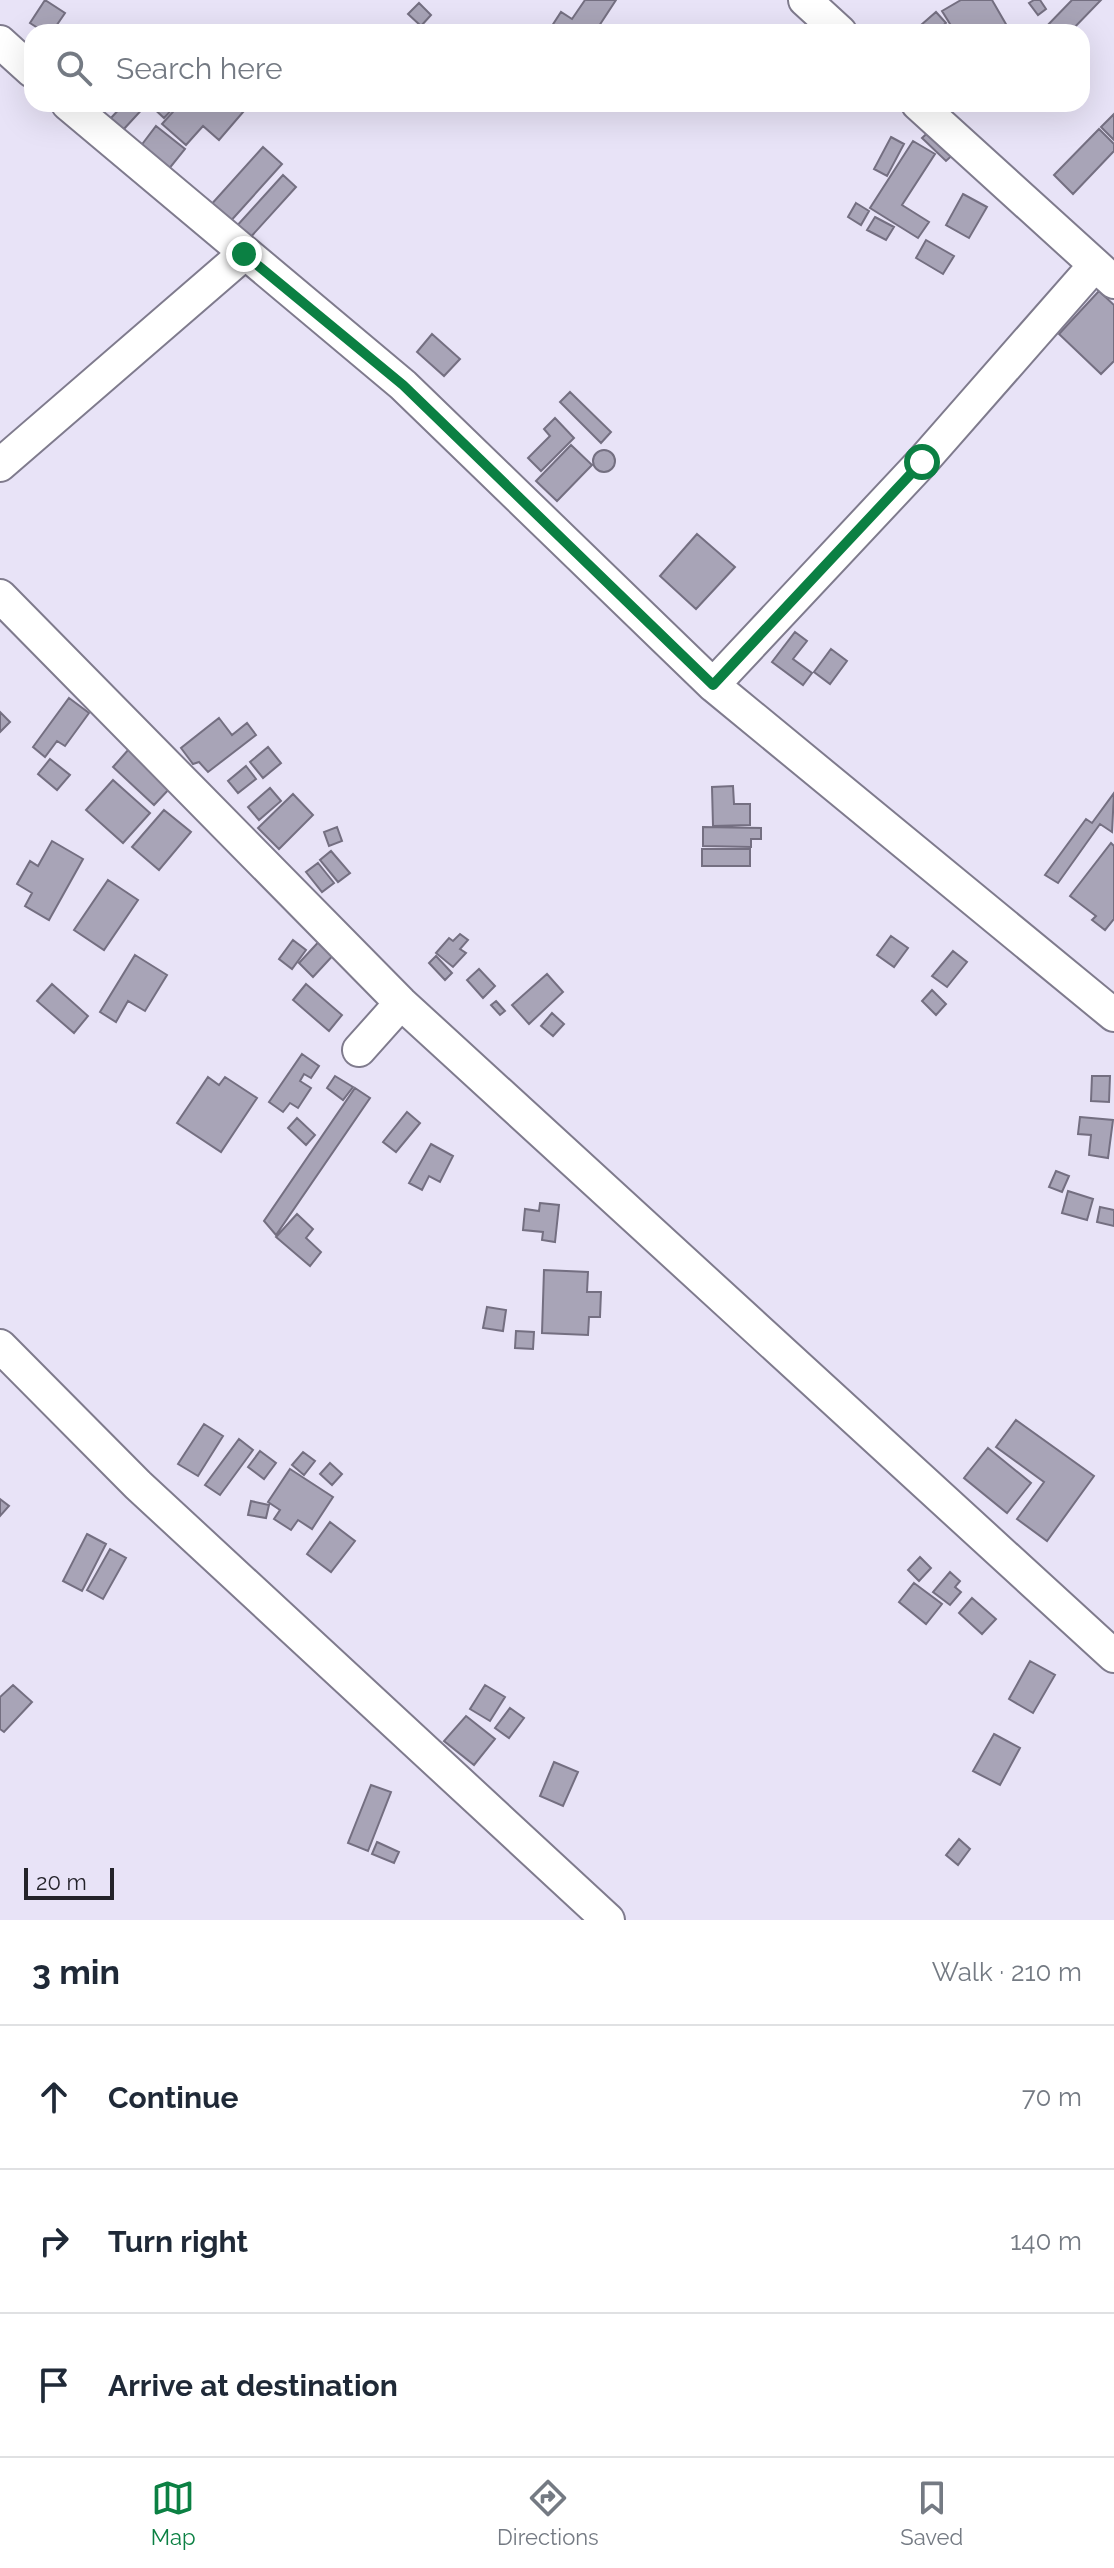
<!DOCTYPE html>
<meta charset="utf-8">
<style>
:root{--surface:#fff;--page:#f2f2f3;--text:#1f2937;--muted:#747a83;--line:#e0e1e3;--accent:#0b8043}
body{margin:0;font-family:Raleway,sans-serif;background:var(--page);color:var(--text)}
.scale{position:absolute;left:24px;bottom:20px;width:90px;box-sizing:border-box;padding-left:8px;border:4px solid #24232a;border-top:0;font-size:22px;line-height:28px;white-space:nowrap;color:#24232a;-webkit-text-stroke:6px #e8e3f7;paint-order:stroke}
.stop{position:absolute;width:24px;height:24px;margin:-18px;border:6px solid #0b8043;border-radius:50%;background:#fff}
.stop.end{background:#0b8043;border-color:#fff;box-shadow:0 2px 8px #0008}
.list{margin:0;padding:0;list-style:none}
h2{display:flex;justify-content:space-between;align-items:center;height:104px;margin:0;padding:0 32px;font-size:34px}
h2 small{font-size:26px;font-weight:400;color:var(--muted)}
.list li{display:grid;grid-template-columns:52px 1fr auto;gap:24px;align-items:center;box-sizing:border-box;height:144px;padding:0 32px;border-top:2px solid var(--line)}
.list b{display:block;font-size:30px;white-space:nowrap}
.list em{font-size:26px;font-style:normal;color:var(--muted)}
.icon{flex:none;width:44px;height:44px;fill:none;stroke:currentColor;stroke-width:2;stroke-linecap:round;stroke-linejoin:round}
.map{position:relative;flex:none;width:1114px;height:1920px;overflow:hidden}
.search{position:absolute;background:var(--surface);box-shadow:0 8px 32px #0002;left:24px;right:24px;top:24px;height:88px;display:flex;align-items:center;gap:20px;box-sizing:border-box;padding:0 28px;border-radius:24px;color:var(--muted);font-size:30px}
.sheet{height:536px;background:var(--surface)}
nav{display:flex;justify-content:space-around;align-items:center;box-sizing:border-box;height:112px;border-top:2px solid var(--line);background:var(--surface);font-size:22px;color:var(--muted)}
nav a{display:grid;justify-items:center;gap:4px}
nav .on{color:var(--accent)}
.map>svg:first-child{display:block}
</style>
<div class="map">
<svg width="1114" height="1920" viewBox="0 0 1114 1920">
<rect width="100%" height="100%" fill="#e8e3f7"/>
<path fill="#a8a4b7" stroke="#746f81" stroke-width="2" d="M 45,0 L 65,13 L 52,32 L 44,32 L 30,23 Z
M 585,0 L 616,0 L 595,32 L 548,32 L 561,12 L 572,19 Z
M 961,0 L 992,0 L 1007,26 L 997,32 L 955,32 L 942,11 Z
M 1034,0 L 1040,0 L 1046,9 L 1038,15 L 1029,3 Z
M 1072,0 L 1101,0 L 1070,32 L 1041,32 Z
M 419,3 L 431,15 L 421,26 L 408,14 Z
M 936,12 L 946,23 L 935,32 L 913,32 Z
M 124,104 L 147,104 L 123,130 L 110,119 Z
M 149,104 L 177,104 L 164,118 Z
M 180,104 L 250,104 L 219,140 L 203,126 L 186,145 L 162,124 Z
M 1114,114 L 1114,140 L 1101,127 Z
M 156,126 L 185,149 L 168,170 L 140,147 Z
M 935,126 L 958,150 L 946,161 L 922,138 Z
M 1099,129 L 1114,144 L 1114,151 L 1073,194 L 1054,175 Z
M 891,137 L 904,144 L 887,176 L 874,169 Z
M 913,141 L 935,154 L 902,205 L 929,222 L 918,238 L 870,208 Z
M 263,147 L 282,164 L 228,224 L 209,207 Z
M 283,175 L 296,187 L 248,240 L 235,228 Z
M 963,194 L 987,207 L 969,238 L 946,225 Z
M 856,203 L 869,211 L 861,225 L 848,217 Z
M 875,217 L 894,227 L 886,240 L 867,230 Z
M 926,240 L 954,256 L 943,274 L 916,258 Z
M 1099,291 L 1114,305 L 1114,361 L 1101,374 L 1059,334 Z
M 432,334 L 460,359 L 444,376 L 417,352 Z
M 570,392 L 611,432 L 601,443 L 560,402 Z
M 555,418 L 574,438 L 541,471 L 528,458 L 550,436 L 544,429 Z
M 571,445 L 592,465 L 557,501 L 536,481 Z
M593 461a11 11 0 1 1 22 0a11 11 0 1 1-22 0Z
M 697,534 L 735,567 L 696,609 L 660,576 Z
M 795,632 L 807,641 L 793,659 L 812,673 L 803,685 L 772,662 Z
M 831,649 L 847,661 L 830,684 L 814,672 Z
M 69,698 L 89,713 L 65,746 L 57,741 L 45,757 L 33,747 Z
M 0,712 L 10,722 L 0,732 Z
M 219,718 L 232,735 L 247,723 L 256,735 L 208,772 L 199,762 L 193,764 L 181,748 Z
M 268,747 L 281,763 L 263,778 L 250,762 Z
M 129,749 L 171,787 L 154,805 L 113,767 Z
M 50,759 L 70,775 L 57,790 L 38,774 Z
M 246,766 L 256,779 L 238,793 L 228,781 Z
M 113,780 L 150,813 L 123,843 L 86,810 Z
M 733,786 L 734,804 L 750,804 L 750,825 L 713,826 L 712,787 Z
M 270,788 L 281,801 L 259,820 L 248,807 Z
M 1114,793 L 1112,832 L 1100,824 L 1058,883 L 1045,875 L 1086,819 L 1092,823 Z
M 293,794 L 313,815 L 279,849 L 258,828 Z
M 164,810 L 191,832 L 159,870 L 132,847 Z
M 337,827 L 342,841 L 329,846 L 324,832 Z
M 703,827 L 761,828 L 761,839 L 751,839 L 751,847 L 703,846 Z
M 52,841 L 83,859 L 49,920 L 25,906 L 32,893 L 17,884 L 30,861 L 38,866 Z
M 1111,843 L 1114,846 L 1114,919 L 1105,930 L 1092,920 L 1096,916 L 1070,896 Z
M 702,849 L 750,849 L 750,866 L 702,866 Z
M 331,851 L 350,873 L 338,882 L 320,860 Z
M 318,863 L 334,883 L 322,892 L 306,872 Z
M 108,880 L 138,900 L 104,950 L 74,930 Z
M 460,934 L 468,940 L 460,949 L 466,953 L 453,967 L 436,953 L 449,938 L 453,941 Z
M 324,936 L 338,950 L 313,977 L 299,963 Z
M 891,936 L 908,948 L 894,967 L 877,955 Z
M 293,940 L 306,950 L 292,969 L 279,959 Z
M 953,951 L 967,962 L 947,987 L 932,976 Z
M 135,955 L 167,975 L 145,1011 L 128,1001 L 116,1022 L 100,1012 Z
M 436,956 L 452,973 L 445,980 L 429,963 Z
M 479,969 L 495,986 L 483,998 L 467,980 Z
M 547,974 L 563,992 L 529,1024 L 512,1005 Z
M 52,984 L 88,1016 L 74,1033 L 37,1001 Z
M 306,984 L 342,1015 L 329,1031 L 293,1000 Z
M 932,990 L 946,1004 L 936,1015 L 922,1001 Z
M 496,1001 L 505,1011 L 500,1015 L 491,1005 Z
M 552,1013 L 564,1024 L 553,1036 L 541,1026 Z
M 302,1054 L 319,1066 L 311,1078 L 304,1074 L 300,1081 L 311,1088 L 298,1108 L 290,1103 L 283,1112 L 269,1102 Z
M 335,1076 L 353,1087 L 343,1100 L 327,1088 Z
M 1092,1076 L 1110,1076 L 1109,1102 L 1091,1101 Z
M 208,1077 L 219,1085 L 225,1077 L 257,1098 L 221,1152 L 177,1123 Z
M 355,1088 L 370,1098 L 276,1235 L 264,1221 Z
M 407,1112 L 420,1123 L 396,1152 L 383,1142 Z
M 1080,1117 L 1113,1120 L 1108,1158 L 1089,1155 L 1091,1135 L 1078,1134 Z
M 297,1118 L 315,1135 L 306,1145 L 288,1128 Z
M 431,1144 L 453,1156 L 440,1182 L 429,1176 L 422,1190 L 409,1183 Z
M 1056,1171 L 1069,1176 L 1062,1192 L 1049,1187 Z
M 1068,1191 L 1093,1199 L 1087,1220 L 1062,1213 Z
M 540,1203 L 559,1205 L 555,1242 L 542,1240 L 543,1232 L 523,1230 L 525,1209 L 539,1211 Z
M 1100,1207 L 1114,1210 L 1114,1226 L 1097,1222 Z
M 297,1214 L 313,1229 L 306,1238 L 321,1252 L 310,1266 L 276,1237 Z
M 544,1270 L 588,1272 L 587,1292 L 601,1292 L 600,1317 L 589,1317 L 588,1335 L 542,1333 Z
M 487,1307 L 506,1310 L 503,1331 L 483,1328 Z
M 516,1331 L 534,1332 L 533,1349 L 515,1348 Z
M 1016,1420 L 1094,1476 L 1047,1541 L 1017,1519 L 1044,1482 L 996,1447 Z
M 204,1424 L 223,1436 L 198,1476 L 178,1464 Z
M 239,1439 L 253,1450 L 220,1495 L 205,1485 Z
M 988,1448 L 1031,1483 L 1007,1513 L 964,1478 Z
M 260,1451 L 276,1463 L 264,1479 L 248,1467 Z
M 303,1452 L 315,1461 L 304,1475 L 292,1465 Z
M 330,1463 L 342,1474 L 332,1485 L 320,1474 Z
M 290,1469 L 333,1497 L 312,1529 L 298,1520 L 291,1530 L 274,1519 L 280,1510 L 268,1502 Z
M 0,1499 L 9,1506 L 0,1516 Z
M 251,1501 L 269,1505 L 266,1518 L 248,1515 Z
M 330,1522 L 355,1541 L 331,1572 L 307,1554 Z
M 87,1534 L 106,1544 L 82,1591 L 63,1581 Z
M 110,1549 L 126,1558 L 103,1599 L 87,1590 Z
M 920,1557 L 931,1568 L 919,1581 L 908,1570 Z
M 950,1572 L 960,1581 L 955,1587 L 961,1592 L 950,1605 L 933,1592 Z
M 914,1583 L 942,1604 L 926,1624 L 899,1602 Z
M 972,1598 L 996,1619 L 982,1634 L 959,1613 Z
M 1030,1661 L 1055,1675 L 1033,1713 L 1009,1699 Z
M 13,1685 L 32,1702 L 4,1732 L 0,1729 L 0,1697 Z
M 485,1685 L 505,1697 L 490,1721 L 470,1709 Z
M 510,1708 L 524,1718 L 509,1738 L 495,1728 Z
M 466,1716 L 495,1739 L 474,1765 L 444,1741 Z
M 994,1734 L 1020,1748 L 1000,1785 L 973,1771 Z
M 554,1762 L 578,1772 L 563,1806 L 540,1796 Z
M 371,1785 L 391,1792 L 368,1851 L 348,1843 Z
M 959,1839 L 970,1849 L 958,1865 L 946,1855 Z
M 377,1842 L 399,1852 L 394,1863 L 372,1854 Z"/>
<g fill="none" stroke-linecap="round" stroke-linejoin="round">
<defs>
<path id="street" d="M 805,0 L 840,32
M 0,42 L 32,71
M 68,104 L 403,385 L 713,685 L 1114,1015
M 918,104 L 1114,282
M 0,465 L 244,254
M 0,596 L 401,1003 L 1114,1656
M 713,685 L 922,462 L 1094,266
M 359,1050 L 401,1003
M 0,1346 L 138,1485 L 608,1920"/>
</defs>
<use href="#street" stroke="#7f7b8d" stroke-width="36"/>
<use href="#street" stroke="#fff" stroke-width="32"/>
</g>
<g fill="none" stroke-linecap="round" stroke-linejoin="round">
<path stroke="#0b8043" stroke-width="10" d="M 244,254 L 403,385 L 713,685 L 922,462"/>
</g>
</svg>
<div class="scale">20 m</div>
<div class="stop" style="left:922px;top:462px"></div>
<div class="stop end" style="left:244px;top:254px"></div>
<div class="search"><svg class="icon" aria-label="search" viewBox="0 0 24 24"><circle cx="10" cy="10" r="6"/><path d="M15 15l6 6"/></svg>Search here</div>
</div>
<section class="sheet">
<h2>3 min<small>Walk · 210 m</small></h2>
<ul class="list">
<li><svg class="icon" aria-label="ahead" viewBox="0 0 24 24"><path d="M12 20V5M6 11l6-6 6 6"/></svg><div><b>Continue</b></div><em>70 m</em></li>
<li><svg class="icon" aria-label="right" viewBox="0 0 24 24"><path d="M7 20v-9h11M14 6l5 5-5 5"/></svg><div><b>Turn right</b></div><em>140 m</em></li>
<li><svg class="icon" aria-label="arrive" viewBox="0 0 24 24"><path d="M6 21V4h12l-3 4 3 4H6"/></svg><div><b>Arrive at destination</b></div></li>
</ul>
</section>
<nav>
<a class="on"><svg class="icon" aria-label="map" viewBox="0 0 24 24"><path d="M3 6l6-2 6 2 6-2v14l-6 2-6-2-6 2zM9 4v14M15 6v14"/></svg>Map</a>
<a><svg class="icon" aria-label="directions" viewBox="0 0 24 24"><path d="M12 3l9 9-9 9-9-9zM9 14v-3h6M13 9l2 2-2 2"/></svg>Directions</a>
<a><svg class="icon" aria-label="saved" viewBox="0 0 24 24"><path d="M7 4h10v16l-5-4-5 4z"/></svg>Saved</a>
</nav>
